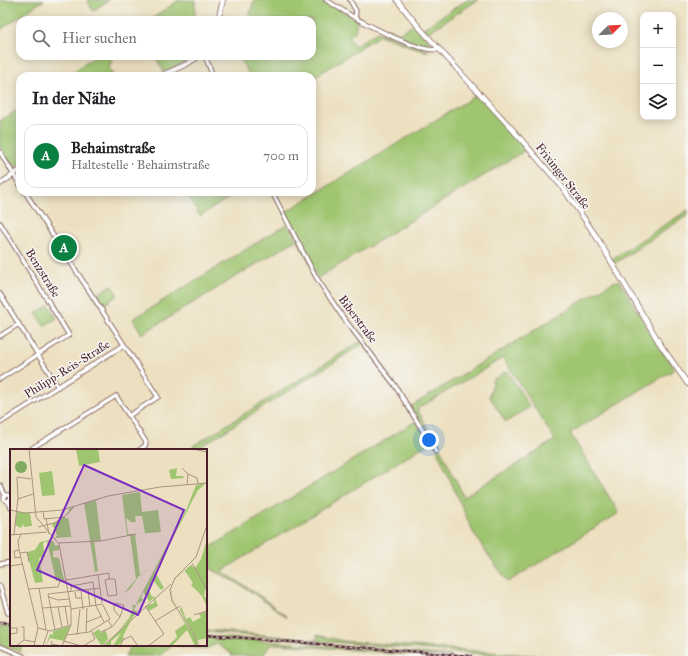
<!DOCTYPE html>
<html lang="de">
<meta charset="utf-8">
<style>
:root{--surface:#fff;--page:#f2f2f2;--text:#202124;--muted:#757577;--line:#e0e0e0;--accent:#0b8043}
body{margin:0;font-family:"IM FELL Great Primer",serif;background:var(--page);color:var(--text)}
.controls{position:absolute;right:12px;top:12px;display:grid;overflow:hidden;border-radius:8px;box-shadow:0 2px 10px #0003}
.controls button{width:36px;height:36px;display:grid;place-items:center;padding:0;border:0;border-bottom:1px solid var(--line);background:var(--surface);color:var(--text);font:20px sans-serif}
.compass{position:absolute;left:592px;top:12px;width:36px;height:36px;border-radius:50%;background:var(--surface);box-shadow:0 2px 10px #0003;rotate:66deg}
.you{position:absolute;left:429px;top:440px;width:14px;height:14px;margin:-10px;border:3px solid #fff;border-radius:50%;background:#1a73e8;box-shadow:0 0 0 6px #1a73e833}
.badge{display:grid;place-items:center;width:26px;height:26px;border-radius:50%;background:var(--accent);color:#fff;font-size:13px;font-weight:700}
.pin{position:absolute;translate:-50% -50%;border:2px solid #fff;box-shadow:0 1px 4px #0006}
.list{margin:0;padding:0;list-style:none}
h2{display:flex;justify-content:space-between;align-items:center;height:52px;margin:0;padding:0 16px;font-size:17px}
h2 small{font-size:13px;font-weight:400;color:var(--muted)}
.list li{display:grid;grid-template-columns:26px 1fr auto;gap:12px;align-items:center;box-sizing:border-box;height:64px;margin:0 8px 8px;padding:0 8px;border:1px solid var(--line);border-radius:12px}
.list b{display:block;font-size:15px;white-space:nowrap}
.list p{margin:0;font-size:13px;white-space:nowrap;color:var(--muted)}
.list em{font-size:13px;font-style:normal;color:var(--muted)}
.icon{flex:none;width:22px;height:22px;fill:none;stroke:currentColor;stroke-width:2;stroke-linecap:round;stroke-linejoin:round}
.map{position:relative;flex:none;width:688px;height:656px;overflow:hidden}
.search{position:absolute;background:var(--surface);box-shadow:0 2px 10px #0003;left:16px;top:16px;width:300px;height:44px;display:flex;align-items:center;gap:10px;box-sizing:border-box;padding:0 14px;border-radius:12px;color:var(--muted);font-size:15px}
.panel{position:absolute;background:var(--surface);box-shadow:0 2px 10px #0003;left:16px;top:72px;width:300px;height:124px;border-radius:12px}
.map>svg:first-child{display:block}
</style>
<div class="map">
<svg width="688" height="656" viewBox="0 0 688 656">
<rect width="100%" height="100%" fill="#f6f6f2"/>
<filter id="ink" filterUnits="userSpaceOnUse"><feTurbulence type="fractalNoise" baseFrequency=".025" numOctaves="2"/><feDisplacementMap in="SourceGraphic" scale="8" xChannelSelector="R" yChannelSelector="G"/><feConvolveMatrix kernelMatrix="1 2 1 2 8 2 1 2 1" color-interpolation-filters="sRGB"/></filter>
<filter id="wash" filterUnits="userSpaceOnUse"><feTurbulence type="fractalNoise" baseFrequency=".012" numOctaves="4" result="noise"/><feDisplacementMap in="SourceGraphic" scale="16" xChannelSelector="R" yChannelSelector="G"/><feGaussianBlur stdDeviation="0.9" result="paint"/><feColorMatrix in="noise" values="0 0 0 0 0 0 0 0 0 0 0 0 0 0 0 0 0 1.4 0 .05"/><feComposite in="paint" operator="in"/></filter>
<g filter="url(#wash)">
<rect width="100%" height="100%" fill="#ece0c0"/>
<path fill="#9fc570" stroke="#74724e" d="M 0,0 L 44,0 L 0,30 Z
M 87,0 L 109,0 L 93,11 Z
M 179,0 L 195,0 L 195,20 L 150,20 Z
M 254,0 L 323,0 L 357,20 L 355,32 L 349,37 L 354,46 L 377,32 L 429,51 L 422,51 L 380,35 L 312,79 L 312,76 L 250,76 L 238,56 L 312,56 L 312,20 L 248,20 Z
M 467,0 L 478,0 L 427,33 L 422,29 Z
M 413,25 L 431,43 L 432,47 L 429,48 L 383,32 L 389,28 L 397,34 Z
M 96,56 L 113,56 L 109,68 L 114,76 L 67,76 Z
M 155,56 L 187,56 L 189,60 L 164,72 Z
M 478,94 L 527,149 L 318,278 L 284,213 Z
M 20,108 L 20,164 L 14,168 L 0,147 L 0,121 Z
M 186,192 L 238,192 L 200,216 Z
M 688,210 L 688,215 L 614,264 L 612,259 Z
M 287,224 L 296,240 L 142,334 L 133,319 Z
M 619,280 L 656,342 L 675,369 L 570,433 L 619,513 L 508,582 L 489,556 L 473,532 L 437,450 L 440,448 L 464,497 L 555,440 L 503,358 L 417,409 L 437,445 L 435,446 L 410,407 L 611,283 Z
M 111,285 L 118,295 L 102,306 L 95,296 Z
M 49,305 L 57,318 L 44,326 L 36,313 Z
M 361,341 L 363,344 L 195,450 L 193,446 Z
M 507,371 L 530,407 L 506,422 L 489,396 L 493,383 L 492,380 Z
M 416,421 L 429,443 L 222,571 L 260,596 L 287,617 L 241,585 L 206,566 L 206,550 Z
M 0,625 L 11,625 L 11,645 L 22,645 L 20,652 L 0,644 Z
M 206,630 L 317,640 L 317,635 L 343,641 L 544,656 L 506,656 L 206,632 Z
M 206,636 L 452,656 L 426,656 L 277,644 L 270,645 L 263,656 L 231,656 L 232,654 L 217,644 L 205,649 L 171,645 L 160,656 L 125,656 L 132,645 L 206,645 Z"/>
</g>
<g filter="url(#ink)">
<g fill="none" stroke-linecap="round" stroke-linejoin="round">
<defs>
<path id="minor" d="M 326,0 L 355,18
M 350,0 L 356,11 L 355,18 C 371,26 423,55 439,49
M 205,56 L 213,76
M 0,152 L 20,185
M 25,192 L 158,397 L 130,415
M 272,192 L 316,277 L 342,316 L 394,384 L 436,452
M 0,223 L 69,335 L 0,379
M 0,294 L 58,387
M 0,336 L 19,324
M 0,423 L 124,345
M 34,450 L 32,448 L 116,396 L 146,442 L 145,446 L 139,450
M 0,485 L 5,495
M4 498a3 3 0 1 1 6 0a3 3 0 1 1-6 0Z
M 8,501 L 11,507
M 0,564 L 11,562
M 0,586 L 8,613
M 0,646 L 23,656"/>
<path id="tertiary" d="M 397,0 L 418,26 L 512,129 L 563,188 L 596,236 L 660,344 L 688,384
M 218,20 L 223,0
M 160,76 L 187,64 L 199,56
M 0,184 L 20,170"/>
</defs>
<use href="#minor" stroke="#83635f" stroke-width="5.5"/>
<use href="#tertiary" stroke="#83635f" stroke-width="6"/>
<use href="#minor" stroke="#fff" stroke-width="3.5"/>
<use href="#tertiary" stroke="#fff" stroke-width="4.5"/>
<defs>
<path id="rail" d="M 0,623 L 11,624
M 206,635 L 471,656"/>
</defs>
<use href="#rail" stroke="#4a1f2b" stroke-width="2.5"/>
<use href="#rail" stroke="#f6f6f2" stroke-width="1" stroke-dasharray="3" stroke-linecap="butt"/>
</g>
</g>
<g text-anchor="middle" stroke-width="3" stroke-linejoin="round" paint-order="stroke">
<g font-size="12" fill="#4a1f2b" stroke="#f6f6f2">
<text transform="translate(563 176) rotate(52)" y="4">Frixinger Straße</text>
<text transform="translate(43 273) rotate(58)" y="4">Benzstraße</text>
<text transform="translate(358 319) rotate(53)" y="4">Biberstraße</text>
<text transform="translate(67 369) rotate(-32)" y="4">Philipp-Reis-Straße</text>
</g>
</g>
<g transform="translate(10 449)">
<rect width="197" height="197" fill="#ece0c0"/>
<path d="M 66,0 L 88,0 L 90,13 L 69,17 ZM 167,19 L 166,27 L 173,27 L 174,29 L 161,30 L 159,21 ZM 42,22 L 45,46 L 32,47 L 29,24 ZM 196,34 L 188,41 L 145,123 L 154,139 L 151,141 L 143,131 L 138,139 L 142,148 L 144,147 L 148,157 L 139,162 L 136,157 L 144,154 L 144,149 L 136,155 L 139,152 L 133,143 L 131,148 L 133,151 L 127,155 L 129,150 L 124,161 L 128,163 L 109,181 L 119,169 L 123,160 L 122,155 L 125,157 L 177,59 L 186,36 ZM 130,43 L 132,63 L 148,61 L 151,83 L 126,85 L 135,84 L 132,67 L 125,67 L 126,73 L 121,73 L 116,69 L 118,85 L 125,85 L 130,126 L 141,119 L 128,128 L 120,140 L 114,144 L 126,130 L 120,86 L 117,86 L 112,46 ZM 86,51 L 91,92 L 84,92 L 88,122 L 85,123 L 74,54 ZM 63,58 L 58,66 L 62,93 L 61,88 L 45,89 L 47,86 L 42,75 L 54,68 L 58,70 L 58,66 L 59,60 ZM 7,63 L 20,64 L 22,77 L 14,78 L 13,75 L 11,79 L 5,76 ZM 197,90 L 197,141 L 196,138 L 194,147 L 197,150 L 197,158 L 192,147 L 181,136 L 183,134 L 175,122 L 165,130 L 161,139 L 162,149 L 167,158 L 162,151 L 161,146 L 161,139 L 163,133 L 167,128 L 181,116 L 185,119 L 191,110 ZM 40,91 L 44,93 L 45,97 L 49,96 L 49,101 L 43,102 L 43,108 L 49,109 L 54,131 L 46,132 L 37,92 L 33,94 L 35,108 L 29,109 L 33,133 L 25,134 L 17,103 L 25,101 L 30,93 ZM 171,157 L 176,170 L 180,168 L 183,173 L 191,168 L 189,165 L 197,162 L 197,189 L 188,191 L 190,197 L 170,161 ZM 167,162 L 184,186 L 188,197 L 185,197 L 177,181 L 162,197 L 158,197 L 167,188 L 165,182 L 175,175 ZM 123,168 L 113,187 L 114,190 L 108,197 L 103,197 L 111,184 L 101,192 L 101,197 L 97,197 L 96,195 ZM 60,177 L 54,192 L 40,189 L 36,197 L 40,185 L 43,186 L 43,182 ZM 89,180 L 91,184 L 95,181 L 97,185 L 98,190 L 92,197 L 83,184 Z" fill="#9fc570"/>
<path d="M5 18a6 6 0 1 1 12 0a6 6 0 1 1-12 0Z" fill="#7faa62"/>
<path fill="none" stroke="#ab9384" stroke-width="1" d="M 19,0 L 26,68 L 49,95 L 61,159 L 61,176 L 52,197M 183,0 L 197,3M 172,19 L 178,25 L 177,36M 178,25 L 187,29 L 188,35M 8,50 L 23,45M 0,61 L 15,64 L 52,61 L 98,47 L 150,38 L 197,34M 33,62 L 34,70 L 54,68 L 64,58M 36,69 L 39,85M 28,78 L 44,74 L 54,68M 11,85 L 8,92 L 9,101 L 28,179 L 24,197M 0,86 L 37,83M 4,86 L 8,49 L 7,28 L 21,30M 49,94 L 91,92 L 126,85M 9,101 L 4,102 L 5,109 L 11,108M 10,104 L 17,103 L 19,113M 182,114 L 197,141M 0,117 L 13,115M 88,126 L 92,154M 29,139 L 36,181M 19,140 L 48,138 L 50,132 L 99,124 L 99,130 L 95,131 L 98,147 L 107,146 L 105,130 L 99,130M 78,141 L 80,158M 71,142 L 73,160M 61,143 L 61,137 L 83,133 L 86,157M 65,143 L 66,149 L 72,149M 39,148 L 48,151 L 59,150M 104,155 L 104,161 L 110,168 L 114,156 L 104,154M 55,157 L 58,176M 86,157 L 94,173M 135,157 L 154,185 L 138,197M 48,158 L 52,178M 33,159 L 61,157M 61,160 L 93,155M 184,166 L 197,162M 98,171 L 102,178 L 110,168M 145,172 L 170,157M 77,173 L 92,167M 11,178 L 14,178 L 14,191M 0,179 L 7,179 L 7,184 L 0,185M 28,179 L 40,182 L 61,176M 45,181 L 38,145 L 90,139M 91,183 L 102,178M 76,184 L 77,159M 57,186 L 79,183 L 100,170 L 93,156M 67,186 L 70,160M 42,192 L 41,195 L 52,197M 54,192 L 71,197M 6,197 L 14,191 L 25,193M 33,197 L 38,182M 73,197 L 85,190 L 81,181M 93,197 L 161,135M 110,197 L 113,191 L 121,187 L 128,197M 188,197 L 184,185 L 162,152 L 160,141 L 165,129 L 186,108 L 197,76"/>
<path fill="#7b2cbf" fill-opacity="0.15" stroke="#7b2cbf" stroke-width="2" d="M 74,16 L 174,61 L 128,166 L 27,121 Z"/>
<rect width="197" height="197" fill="none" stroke="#4a1f2b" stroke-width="2"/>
</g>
</svg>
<div class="controls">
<button>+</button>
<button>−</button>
<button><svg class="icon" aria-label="layers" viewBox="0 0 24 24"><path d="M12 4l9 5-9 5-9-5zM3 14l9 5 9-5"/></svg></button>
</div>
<svg class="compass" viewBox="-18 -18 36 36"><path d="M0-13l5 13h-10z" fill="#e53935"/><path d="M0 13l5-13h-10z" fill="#757577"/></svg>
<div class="you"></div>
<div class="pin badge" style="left:64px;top:248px">A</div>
<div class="search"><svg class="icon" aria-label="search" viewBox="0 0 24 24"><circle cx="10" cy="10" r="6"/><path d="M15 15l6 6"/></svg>Hier suchen</div>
<section class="panel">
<h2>In der Nähe<small></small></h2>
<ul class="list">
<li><span class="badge">A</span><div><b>Behaimstraße</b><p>Haltestelle · Behaimstraße</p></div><em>700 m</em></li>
</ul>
</section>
</div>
